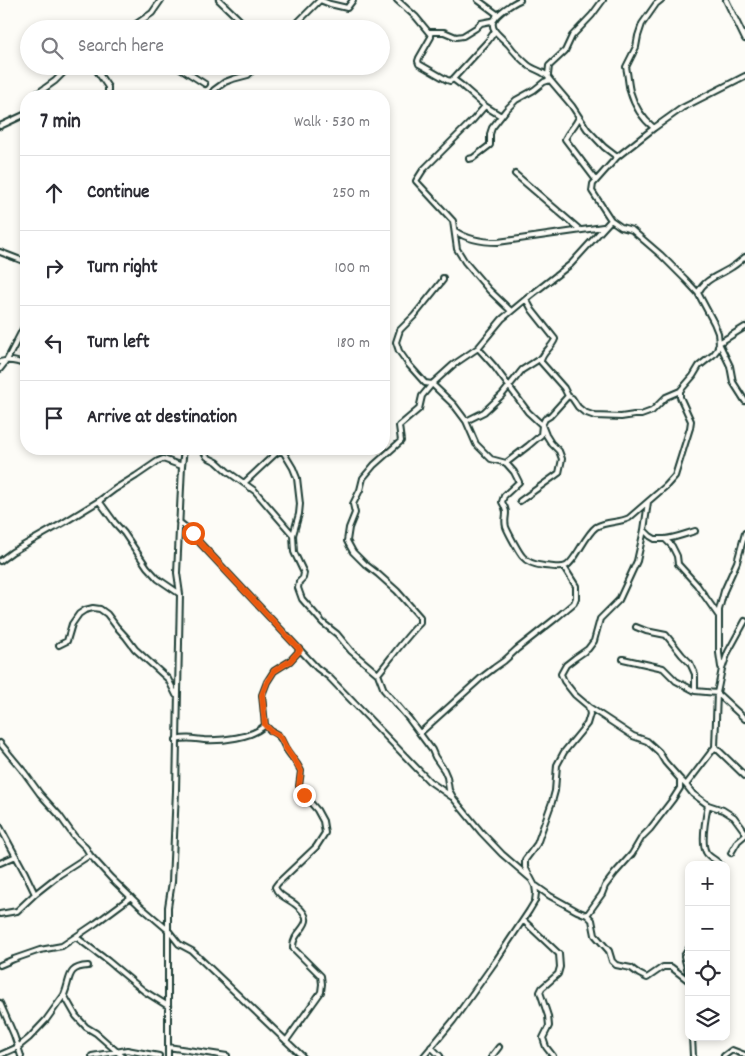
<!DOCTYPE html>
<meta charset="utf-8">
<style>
:root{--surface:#fff;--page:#f7f7f7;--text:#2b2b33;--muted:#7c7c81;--line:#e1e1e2}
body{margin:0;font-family:Dekko,sans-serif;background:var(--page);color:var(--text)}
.controls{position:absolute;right:15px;bottom:15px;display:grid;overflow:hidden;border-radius:10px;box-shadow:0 2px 8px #0003}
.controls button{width:45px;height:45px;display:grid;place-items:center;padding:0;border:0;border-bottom:1px solid var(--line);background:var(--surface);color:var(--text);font:25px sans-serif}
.stop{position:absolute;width:15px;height:15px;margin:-11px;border:4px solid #ea580c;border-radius:50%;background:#fff}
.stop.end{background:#ea580c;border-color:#fff;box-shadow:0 1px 5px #0008}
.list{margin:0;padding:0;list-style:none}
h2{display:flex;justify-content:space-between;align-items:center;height:65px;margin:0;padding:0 20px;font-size:21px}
h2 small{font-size:16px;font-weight:400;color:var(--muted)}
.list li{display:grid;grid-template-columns:32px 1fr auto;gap:15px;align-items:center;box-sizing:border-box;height:75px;padding:0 20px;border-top:1px solid var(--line)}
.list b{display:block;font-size:19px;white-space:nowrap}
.list em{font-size:16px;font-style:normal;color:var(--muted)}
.icon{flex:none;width:28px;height:28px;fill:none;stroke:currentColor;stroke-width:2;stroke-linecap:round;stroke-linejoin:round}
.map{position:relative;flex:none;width:745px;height:1056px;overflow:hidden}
.search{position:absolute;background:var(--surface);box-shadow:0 2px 8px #0003;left:20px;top:20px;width:370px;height:55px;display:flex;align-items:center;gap:12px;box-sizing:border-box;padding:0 18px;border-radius:28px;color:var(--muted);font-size:19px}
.panel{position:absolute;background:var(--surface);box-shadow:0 2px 8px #0003;left:20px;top:90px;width:370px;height:365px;border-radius:20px}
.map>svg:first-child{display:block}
</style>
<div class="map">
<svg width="745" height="1056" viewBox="0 0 745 1056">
<rect width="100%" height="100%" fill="#fdfcf7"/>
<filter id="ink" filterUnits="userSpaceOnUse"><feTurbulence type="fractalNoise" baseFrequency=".02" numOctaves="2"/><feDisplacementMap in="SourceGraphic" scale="10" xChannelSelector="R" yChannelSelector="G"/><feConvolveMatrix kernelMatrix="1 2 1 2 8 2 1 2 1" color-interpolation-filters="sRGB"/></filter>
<g filter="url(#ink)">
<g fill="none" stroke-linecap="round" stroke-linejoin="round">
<defs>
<path id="minor" d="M 219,0 L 249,29
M 320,0 L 330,4 L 347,8 L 353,0
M 397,0 L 416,17 L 430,34 L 431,37 L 419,58 L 418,61 L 419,64 L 447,80 L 450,81 L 453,79 L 488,41 L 495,31 C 493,28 492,26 493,22 C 496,14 513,3 520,0
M 726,0 L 745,39
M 129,29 L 152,13 L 161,0
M 291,29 L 320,0
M 495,31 C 499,36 504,40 509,45 C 514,52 521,59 528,65 C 535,71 546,71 550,80 L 572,106 L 587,129 L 604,147 L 617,157
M 429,32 L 444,32 L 456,37 L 463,36 L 476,28 L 481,23 L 491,21 L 495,19 L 497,14 L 478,0
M 97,66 L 97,71 L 108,87 L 108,96
M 177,66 L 205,84
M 548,75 L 549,66 L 565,51 L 572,36 L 592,15 L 603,0
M 453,79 L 461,85 L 485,106 L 501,116
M 36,96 L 38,93 L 55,81 L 70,66
M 210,96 L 214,90 L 225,82 L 233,79 L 248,75 L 257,66
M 485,106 L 473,120 L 423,170 L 416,181 L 453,221 L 457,249 L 465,262 L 489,290 L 511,311
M 579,117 C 575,127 569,130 565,139 L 596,180
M 0,126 L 26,114
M 654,128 C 643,119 634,105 630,91 C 628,83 628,75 626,67 L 636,47 L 638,36 L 642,24 L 656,4 L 661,0
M 469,159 L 473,158 L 490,145 L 490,134 L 492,128 L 506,110 L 516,100 L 534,90 L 544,82 L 550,80
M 515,174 L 580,230
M 455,231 C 468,240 482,242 498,242 L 603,227
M 0,252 L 26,262
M 443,278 L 443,280 L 414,316 L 400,330 L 396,342 L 399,351 L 409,365 L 425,383 L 432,384 L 454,405 L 466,421 L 476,444 L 491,459 L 506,463 L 528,446 L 541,435 L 542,425 L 545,419 L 550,416 L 568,396
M 698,293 C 705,278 719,276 732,267 C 737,264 741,260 745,257
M 526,299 L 532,310 L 555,339 C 552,348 541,353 541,362 L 564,388 L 568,396 L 572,398 L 578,407 L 584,412 L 595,416 L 621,417 L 634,415 L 641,415 L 652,411 L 666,397 L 680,391
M 745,327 L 719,343 L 730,366 L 733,382 L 745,401
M 478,348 L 494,366 L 528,412 L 542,425 L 546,435 L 551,443 L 559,451 L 562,459 L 559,473 L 520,501
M 0,362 C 9,359 17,361 26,365
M 0,369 L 7,360 L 26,323
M 466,421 L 484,412 L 502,395 L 522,370 L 541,358
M 202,449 L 207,457 L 217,462 L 228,472 L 255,491 L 293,535
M 506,463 L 514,472 L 519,482 L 504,496 L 502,502 C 510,515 503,516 506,527 C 508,532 519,553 523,557 C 528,563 536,565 544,566 C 551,566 560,569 566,566 C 575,562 585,535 596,527 C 607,521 619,523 629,518 L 666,486 L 675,476 L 690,428 L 691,421 L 680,397 L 680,391 L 693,376 L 699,366 L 713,355 L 717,350 L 719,343 L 718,333 L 714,323 L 698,293 L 685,279 L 661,255 L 632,230 L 621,227 L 611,220 L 592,191 L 593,184 L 617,157 L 654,128 L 682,108 L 745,76
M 244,483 L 275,454 L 280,451 L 284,453 L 293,468 L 297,478 L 300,504 L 299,514 L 293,535 L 294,552 L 304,573 L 303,578 L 299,582 L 298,588 L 302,599 L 323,623 L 337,634 L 351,651 L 378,674 L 384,690 L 409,719 L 432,750 L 435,757 L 444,770 L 447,777 L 449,790 L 454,799 L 481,832 L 502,854 L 531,879
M 99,501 L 115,523 L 124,533 L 147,567 L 158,579 L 180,594
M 179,522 L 193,533 L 200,543 L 317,668 L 329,677 L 429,781 L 452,797
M 644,530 L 650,536 L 655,539 L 665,539 L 672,546 L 677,556 L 678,564 L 697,585 L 718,615
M 665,539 C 675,538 685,534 695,531
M 0,561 L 12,552 L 63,523 L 99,501 L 115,489 L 136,476 L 158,461 L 163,459 L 182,466
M 636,627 L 646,631 L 666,635 L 682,655 L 690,663 L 695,674 L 695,691
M 59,645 L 67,641 L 72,624 L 79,614 L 85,610 L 93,608 L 100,609 L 107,614 L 116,626 L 126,637 L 135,649 L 168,679 L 176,695
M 623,659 L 663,668 L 676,681 L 695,691 L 717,693 L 745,719
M 721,667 L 719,653 L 719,610 L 724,591 L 737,562 L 745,533
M 378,674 C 392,657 404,639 420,623 L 420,617 L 397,591 L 378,574 L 365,564 L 353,552 L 347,541 L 349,528 L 355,513 L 353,504 L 360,490 L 363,478 L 374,465 L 401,441 L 399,426 L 419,409 L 422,396 L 432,384 L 453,365 L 478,348 L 502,319 L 526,299 L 571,264 L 611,220
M 589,707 L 633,736 L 647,741 L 659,752 L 665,762 L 680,779 L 686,785
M 265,725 L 271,731 L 278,735 L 281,739 L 286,749 L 297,764 L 301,771 L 299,786 L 304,795 L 317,810 L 323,821 L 325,833 L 316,847 L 278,883 L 275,887 C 278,896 289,899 296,905 C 321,925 292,928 293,948 L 321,976 L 322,984 L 321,992 L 286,1041
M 420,733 L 481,678 L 494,668 L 504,661 L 517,649 L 555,619 L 574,603 L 576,598 L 576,586 L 564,567
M 176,740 C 189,737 192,739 204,740 C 221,741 253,738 265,725 L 262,695 L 267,682 L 274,671 L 290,661 L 300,650
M 0,743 L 24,772 L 40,794 L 59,815 L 74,836 L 86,848 L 90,855 L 111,878 L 140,906 L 168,930 L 179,944 L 192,951 L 302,1056
M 715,747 L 745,776
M 708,805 L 723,810 L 734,817 L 745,832
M 0,827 L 25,873 L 35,894
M 731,853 L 738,841 L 745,835
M 0,863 L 16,856
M 720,865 C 717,859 709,858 706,852 C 701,843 706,815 708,805 L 693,794 L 686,785 L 715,747 L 717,693 L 722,669 L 728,652 L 745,621
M 536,886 L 550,896 L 577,911 L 587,915 L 592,920 L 595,935 L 609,951 L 612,961 L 616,965 L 631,968 L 639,974 L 647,978 L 663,967 L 671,967 L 689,981
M 0,914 L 17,911 L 35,894 L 59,875 L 90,855
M 587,915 L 602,894 L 605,886 L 615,873 L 632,854 L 642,837 L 650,829 L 673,799 L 680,788 L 680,779
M 523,920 L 559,954 L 560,967 L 558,974 L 542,988 L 540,992 L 548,1016 L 549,1026 L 543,1038 L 546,1047 L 553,1056
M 76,937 L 108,961 L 144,991 L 168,1006
M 689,948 L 684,956 L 689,976
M 0,965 L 14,959 L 40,950 L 62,946 L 96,923 L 131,897
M 88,966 C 66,967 71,979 64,995 L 76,1016 L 86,1027 L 96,1033 L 122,1056
M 0,1003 L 14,1035 L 21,1056
M 692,1037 L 693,1056
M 168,1047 L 227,1056
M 431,1047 L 440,1056
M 0,1055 L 18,1047 L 29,1038 L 46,1020 L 64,995
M 92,1056 L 127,1050 L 159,1056
M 168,1056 L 168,907 L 172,882 L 176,791 L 180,594 L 177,573 L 182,466 L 184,449
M 424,1056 L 453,1021 L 495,962 L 529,911 L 535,901 L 536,893 L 535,886 L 525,867 L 525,860 L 537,844 L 552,802 L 555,791 L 557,765 L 564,752 L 587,724 L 590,714 L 588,706 L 575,695 L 564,681 L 561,674 L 566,665 L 575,658 L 588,649 L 594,641 L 600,619 L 619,600 L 637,561 L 644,530 L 648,502
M 492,1056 L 499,1047
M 724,1056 L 732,1050 L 745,1055"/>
</defs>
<use href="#minor" stroke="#1f3d34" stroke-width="8"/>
<use href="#minor" stroke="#fdfcf7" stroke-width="4"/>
</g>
</g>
<g fill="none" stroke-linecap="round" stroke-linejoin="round" filter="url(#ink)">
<path stroke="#ea580c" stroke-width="6" d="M 193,533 L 200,543 L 300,650 L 290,661 L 274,671 L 267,682 L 262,695 L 265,725 L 271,731 L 278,735 L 281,738 L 286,748 L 297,764 L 301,771 L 299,786 L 304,795"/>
</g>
</svg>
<div class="controls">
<button>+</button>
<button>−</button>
<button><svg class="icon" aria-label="locate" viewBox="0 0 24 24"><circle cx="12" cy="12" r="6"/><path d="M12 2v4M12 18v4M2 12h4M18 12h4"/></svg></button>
<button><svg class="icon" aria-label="layers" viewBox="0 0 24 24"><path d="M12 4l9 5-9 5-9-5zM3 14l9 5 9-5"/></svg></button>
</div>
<div class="stop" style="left:193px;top:533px"></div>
<div class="stop end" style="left:304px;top:795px"></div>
<div class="search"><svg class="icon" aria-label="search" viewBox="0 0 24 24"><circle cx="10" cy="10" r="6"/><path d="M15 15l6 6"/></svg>Search here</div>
<section class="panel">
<h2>7 min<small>Walk · 530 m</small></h2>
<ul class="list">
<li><svg class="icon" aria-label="ahead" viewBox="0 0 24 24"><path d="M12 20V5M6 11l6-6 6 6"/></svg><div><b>Continue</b></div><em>250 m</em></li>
<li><svg class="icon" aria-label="right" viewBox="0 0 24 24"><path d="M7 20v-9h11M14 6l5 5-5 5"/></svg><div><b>Turn right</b></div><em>100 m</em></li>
<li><svg class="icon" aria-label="left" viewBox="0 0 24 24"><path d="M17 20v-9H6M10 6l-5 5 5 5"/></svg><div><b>Turn left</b></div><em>180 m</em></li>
<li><svg class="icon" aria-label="arrive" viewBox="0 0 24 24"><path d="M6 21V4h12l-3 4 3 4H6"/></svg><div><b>Arrive at destination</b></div></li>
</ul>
</section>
</div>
